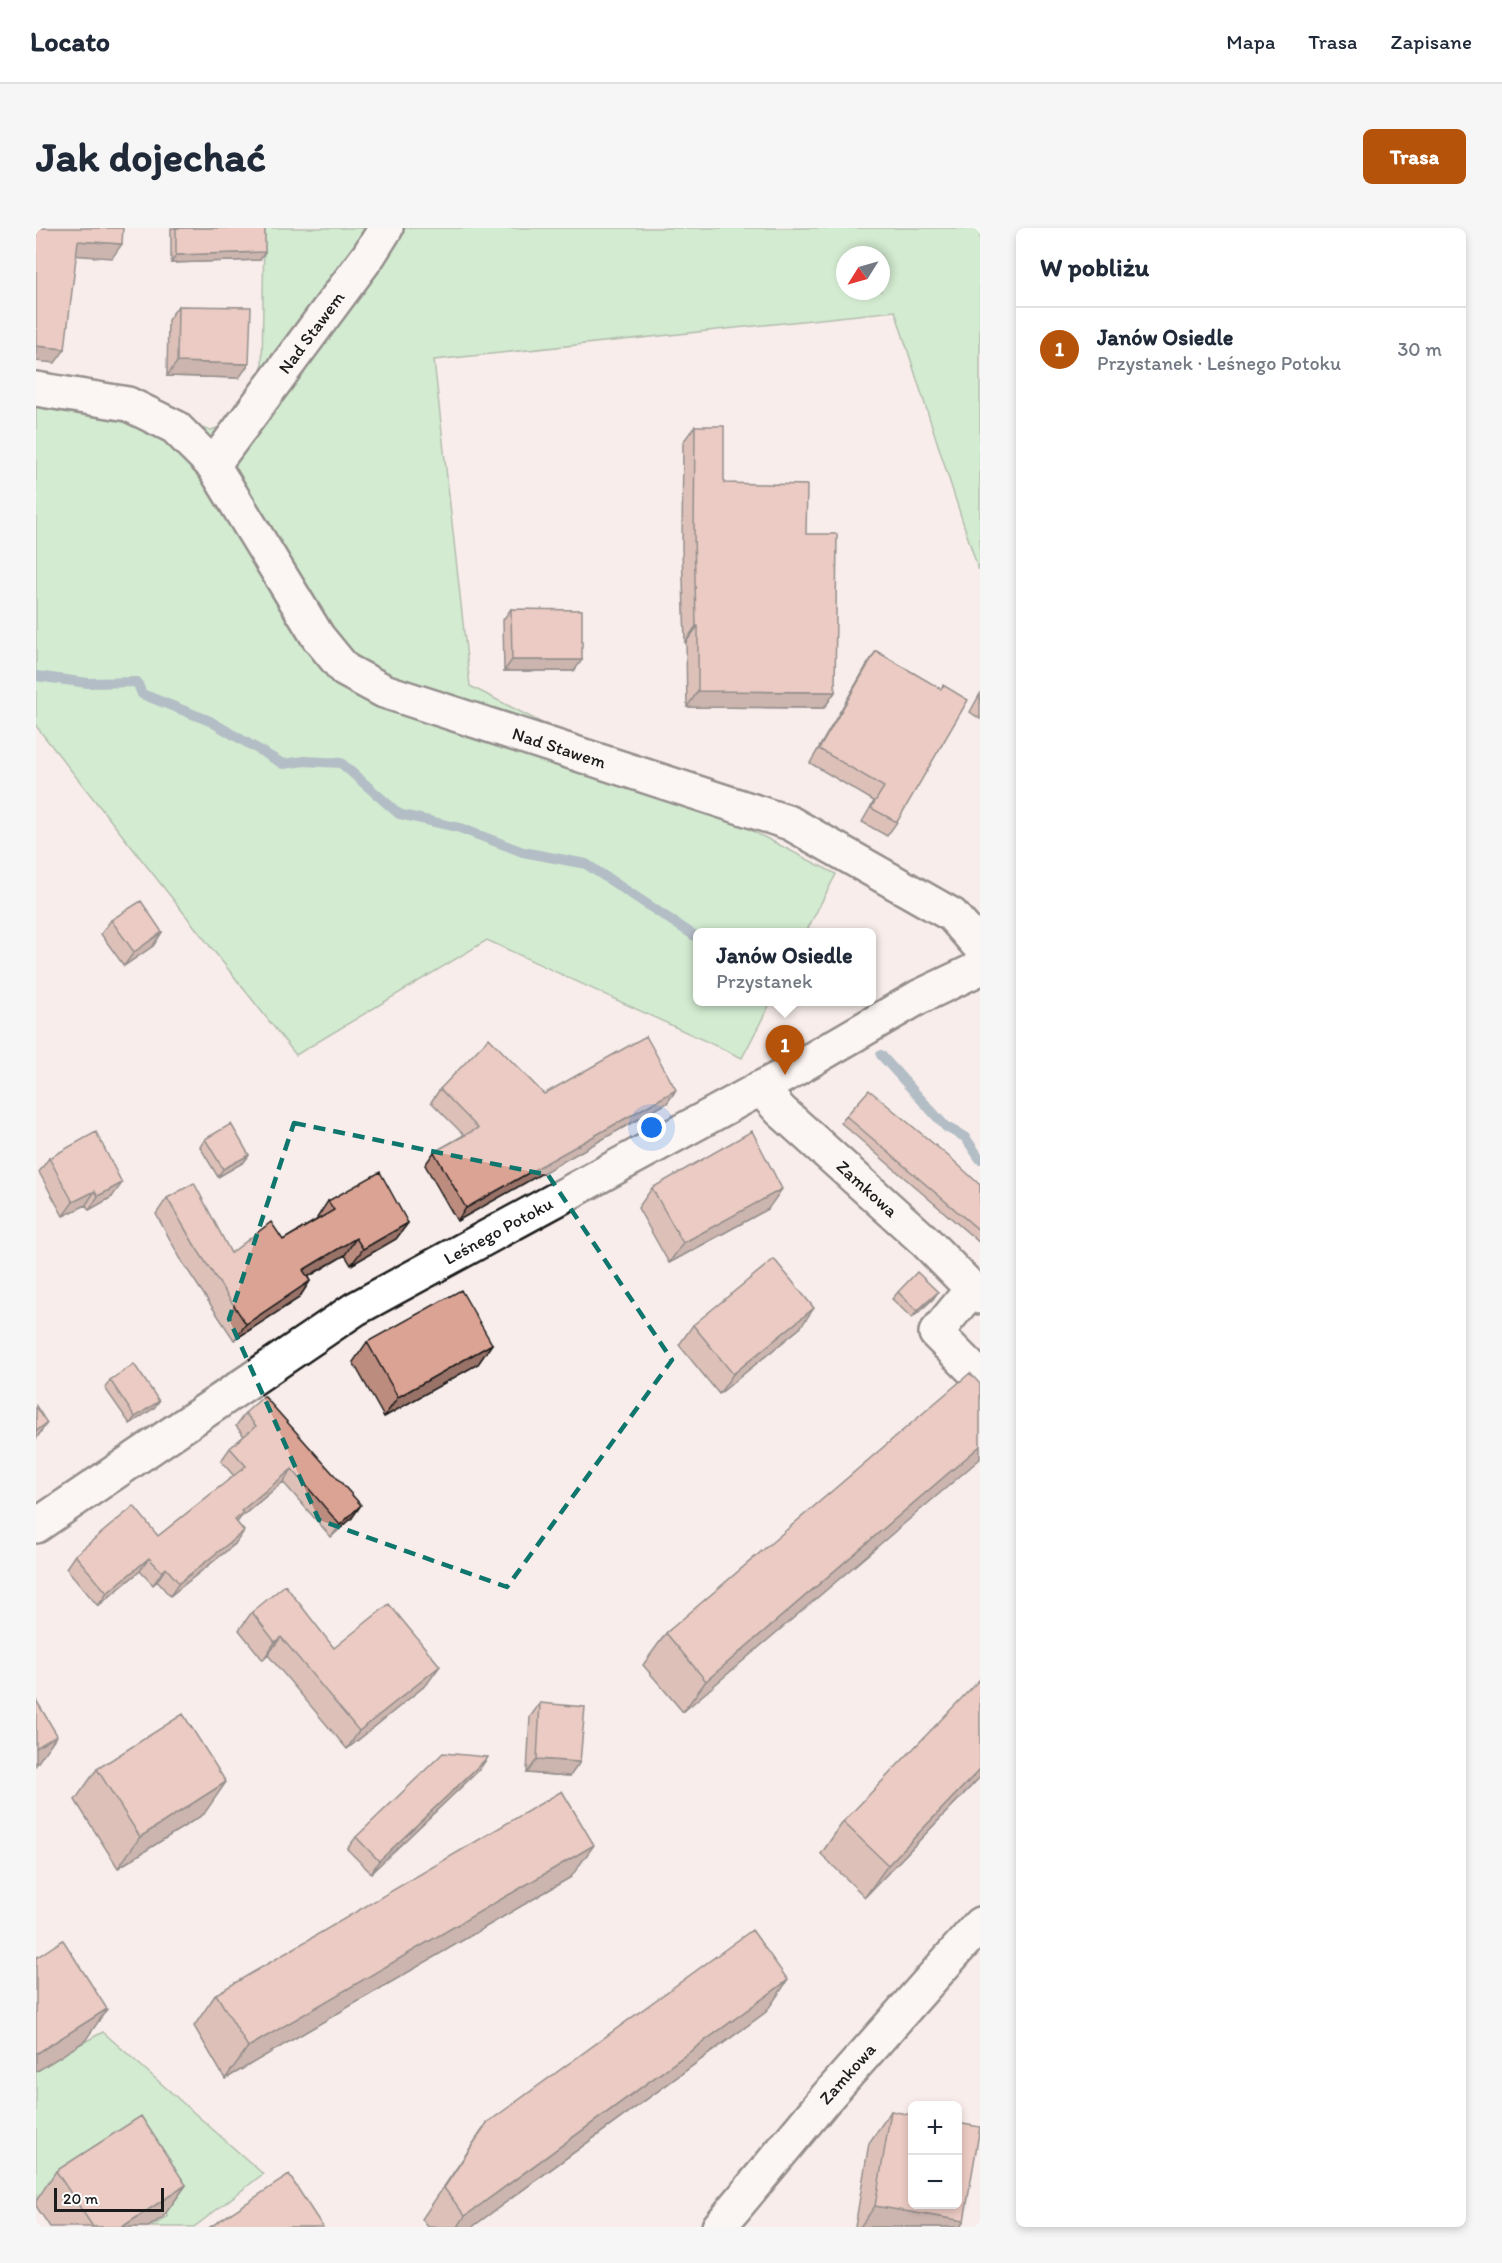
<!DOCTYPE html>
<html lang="pl">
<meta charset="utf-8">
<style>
:root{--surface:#fff;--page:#f6f6f7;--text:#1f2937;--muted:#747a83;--line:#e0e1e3;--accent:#b45309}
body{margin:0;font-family:Itim,sans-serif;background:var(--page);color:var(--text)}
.controls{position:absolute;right:18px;bottom:18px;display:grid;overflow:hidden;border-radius:9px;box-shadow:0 3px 9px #0003}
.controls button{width:54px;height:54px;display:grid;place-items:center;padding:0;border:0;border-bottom:2px solid var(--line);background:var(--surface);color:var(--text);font:30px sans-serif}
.compass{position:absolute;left:800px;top:18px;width:54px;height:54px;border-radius:50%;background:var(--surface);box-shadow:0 3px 9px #0003;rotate:233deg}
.scale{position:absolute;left:18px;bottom:15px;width:110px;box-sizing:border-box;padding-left:6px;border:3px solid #1c1c1c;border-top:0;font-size:16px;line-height:21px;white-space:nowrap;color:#1c1c1c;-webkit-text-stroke:4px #fff;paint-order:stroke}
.you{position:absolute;left:616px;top:900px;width:21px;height:21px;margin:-15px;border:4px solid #fff;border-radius:50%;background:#1a73e8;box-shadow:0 0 0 9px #1a73e833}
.badge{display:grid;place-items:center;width:39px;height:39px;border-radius:50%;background:var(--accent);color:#fff;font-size:20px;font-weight:700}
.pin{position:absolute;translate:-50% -50px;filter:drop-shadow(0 2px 3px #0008)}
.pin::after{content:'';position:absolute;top:32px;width:21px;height:18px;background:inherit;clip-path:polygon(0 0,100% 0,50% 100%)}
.popup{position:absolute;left:657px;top:700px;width:183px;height:78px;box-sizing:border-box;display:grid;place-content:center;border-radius:9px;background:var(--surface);filter:drop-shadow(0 2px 4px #0005);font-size:20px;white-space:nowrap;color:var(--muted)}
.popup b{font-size:22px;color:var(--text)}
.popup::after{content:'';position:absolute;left:50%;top:100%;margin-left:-12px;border:12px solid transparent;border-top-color:var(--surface)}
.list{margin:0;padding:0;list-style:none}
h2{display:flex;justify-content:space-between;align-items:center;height:78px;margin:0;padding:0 24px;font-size:26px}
h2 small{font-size:20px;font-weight:400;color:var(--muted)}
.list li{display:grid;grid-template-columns:39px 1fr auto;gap:18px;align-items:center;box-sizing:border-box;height:84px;padding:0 24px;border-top:2px solid var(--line)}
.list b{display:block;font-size:22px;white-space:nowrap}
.list p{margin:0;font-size:20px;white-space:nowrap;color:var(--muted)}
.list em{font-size:20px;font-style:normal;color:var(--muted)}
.map{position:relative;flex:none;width:944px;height:1999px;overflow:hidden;border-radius:9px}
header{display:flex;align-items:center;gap:36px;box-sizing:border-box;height:84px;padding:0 30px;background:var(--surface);border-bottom:2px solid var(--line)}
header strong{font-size:28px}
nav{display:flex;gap:33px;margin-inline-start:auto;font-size:21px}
.intro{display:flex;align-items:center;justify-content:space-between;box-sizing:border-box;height:144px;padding:0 36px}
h1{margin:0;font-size:42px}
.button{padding:15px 27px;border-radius:9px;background:var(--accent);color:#fff;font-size:21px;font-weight:700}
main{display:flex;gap:36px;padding:0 36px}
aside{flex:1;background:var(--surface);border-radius:9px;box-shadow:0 3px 9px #0003}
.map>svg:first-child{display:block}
</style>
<header>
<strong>Locato</strong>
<nav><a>Mapa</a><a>Trasa</a><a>Zapisane</a></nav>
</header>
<div class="intro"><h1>Jak dojechać</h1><a class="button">Trasa</a></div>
<main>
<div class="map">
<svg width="944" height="1999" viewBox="0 0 944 1999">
<rect width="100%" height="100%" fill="#f8edea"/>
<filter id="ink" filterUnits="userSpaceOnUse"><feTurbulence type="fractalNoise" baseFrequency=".0167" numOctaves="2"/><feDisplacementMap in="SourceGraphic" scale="12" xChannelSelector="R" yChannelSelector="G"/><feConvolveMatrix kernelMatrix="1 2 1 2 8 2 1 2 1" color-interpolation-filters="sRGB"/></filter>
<g filter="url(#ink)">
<path fill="#a6e9b3" stroke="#618268" stroke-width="1.5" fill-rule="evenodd" d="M 228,0 L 944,0 L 944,340 L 942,341 L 859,83 L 398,132 L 434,458 L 800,646 L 770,704 L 662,704 L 662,774 L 735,774 L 706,830 L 451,712 L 260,827 L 0,498 L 0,146 L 41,149 L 112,169 L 164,200 L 175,202 L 187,198 L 226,146 ZM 809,27 L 845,27 L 845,63 L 809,63 Z
M 67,1804 L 227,1946 L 158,1999 L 115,1999 L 132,1988 L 81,1917 L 0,1973 L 0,1840 Z"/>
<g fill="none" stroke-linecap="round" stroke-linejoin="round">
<path stroke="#60849a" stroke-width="10" d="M 0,448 L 52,455 L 101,454 L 106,466 L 174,493 L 247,536 L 269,533 L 305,535 L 363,586 L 424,600 L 487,624 L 550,636 L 662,710
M 845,827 L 910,899 L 929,909 L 944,931"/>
<defs>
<g id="minor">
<path id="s1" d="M 0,161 L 92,176 L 139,199 L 177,237 L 282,409 L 309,442 L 348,463 L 754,595 L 916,687 L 944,719"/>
<path id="s2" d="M 177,237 L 333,27 L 350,0"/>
<path id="s3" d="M 724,860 L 745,883 L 890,1014 L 944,1069"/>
<path d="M 936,1061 L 900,1105 L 944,1149"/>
<path id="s4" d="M 0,1298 L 319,1081 L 749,847 L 883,769 L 944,740"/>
<path id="s5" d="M 683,1999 L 790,1870 L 944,1696"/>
</g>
</defs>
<use href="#minor" stroke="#1c1c1c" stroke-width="38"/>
<use href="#minor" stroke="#fff" stroke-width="33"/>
</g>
<path fill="#bc8c7f" stroke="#1c1c1c" stroke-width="1.5" d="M 135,0 L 229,0 L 224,32 L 135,35 Z
M 142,78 L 203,150 L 131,148 L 132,92 Z
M 659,198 L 688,255 L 770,306 L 799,464 L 788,480 L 651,479 L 650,414 L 649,414 L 646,320 L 647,214 Z
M 475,381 L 538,443 L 468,443 L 467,392 Z
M 840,423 L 904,461 L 861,594 L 851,608 L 826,594 L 838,573 L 774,535 L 831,437 Z
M 944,466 L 944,491 L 934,484 Z
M 75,692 L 126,704 L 117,718 L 88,738 L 65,706 Z
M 404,861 L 508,866 L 640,862 L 631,875 L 421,993 L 389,937 L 398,924 L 428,907 L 395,874 Z
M 810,888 L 944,957 L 944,1015 L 805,895 Z
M 169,911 L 213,927 L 208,934 L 182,949 L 164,919 Z
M 13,930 L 76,969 L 53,982 L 50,977 L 27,988 L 3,944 Z
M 616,960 L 732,981 L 633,1035 L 602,980 Z
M 131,970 L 195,1025 L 247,1012 L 282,991 L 281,990 L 292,973 L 372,995 L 360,1011 L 315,1037 L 309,1027 L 272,1049 L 274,1053 L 263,1070 L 198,1112 L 147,1035 L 120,986 Z
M 862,1064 L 897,1071 L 876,1090 L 856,1071 Z
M 657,1097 L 764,1100 L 683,1166 L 643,1117 Z
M 331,1114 L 456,1116 L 442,1136 L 348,1189 L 317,1134 Z
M 74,1152 L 118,1180 L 94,1196 L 69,1160 Z
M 944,1156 L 647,1484 L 607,1437 L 630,1405 Z
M 209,1185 L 316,1290 L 295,1309 L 247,1254 L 205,1289 L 201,1294 L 199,1316 L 134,1368 L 121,1353 L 117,1357 L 104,1343 L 62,1378 L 30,1340 L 39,1327 L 122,1308 L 198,1248 L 185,1233 L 194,1220 L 208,1208 L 200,1198 Z
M 216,1384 L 298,1420 L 391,1456 L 311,1521 L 232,1427 L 227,1432 L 203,1402 Z
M 504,1475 L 544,1534 L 534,1548 L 491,1545 L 494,1489 Z
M 61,1541 L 168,1586 L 82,1640 L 39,1572 Z
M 443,1542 L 335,1645 L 311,1621 L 320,1609 Z
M 944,1549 L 829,1669 L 785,1626 L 807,1594 Z
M 535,1649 L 189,1851 L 158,1798 L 180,1766 Z
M 730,1784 L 436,1999 L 392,1999 L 386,1991 L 451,1895 Z
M 855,1883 L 928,1993 L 924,1999 L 819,1999 L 833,1915 Z
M 20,1943 L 150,1957 L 127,1989 L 112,1999 L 14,1999 L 0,1978 L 0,1973 Z"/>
<path fill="#997268" stroke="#1c1c1c" stroke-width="1.5" d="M 42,13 L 86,16 L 76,30 L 33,27 Z
M 229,24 L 224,32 L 135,35 L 140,27 Z
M 0,118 L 29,121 L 19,135 L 0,133 Z
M 141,134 L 213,136 L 203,150 L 131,148 Z
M 660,398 L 662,398 L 650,414 L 649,414 Z
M 476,432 L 546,432 L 538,443 L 468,443 Z
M 662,463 L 799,464 L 788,480 L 651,479 Z
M 126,704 L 117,718 L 88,738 L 98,724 Z
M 640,862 L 631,875 L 421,993 L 430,980 Z
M 213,927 L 208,934 L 182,949 L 187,941 Z
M 86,955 L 76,969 L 53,982 L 62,968 Z
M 746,961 L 732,981 L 633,1035 L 647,1015 Z
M 59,963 L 50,977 L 27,988 L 37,974 Z
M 372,995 L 360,1011 L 315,1037 L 327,1021 Z
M 320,1010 L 309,1027 L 255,1058 L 267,1042 Z
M 274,1053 L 263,1070 L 198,1112 L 210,1096 Z
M 902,1064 L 897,1071 L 876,1090 L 881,1083 Z
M 778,1080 L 764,1100 L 683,1166 L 697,1146 Z
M 456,1116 L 442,1136 L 348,1189 L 362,1169 Z
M 123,1173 L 118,1180 L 94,1196 L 99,1189 Z
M 11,1195 L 0,1211 L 0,1203 Z
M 944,1218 L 944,1231 L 647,1484 L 670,1453 Z
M 256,1241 L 247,1254 L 205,1289 L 198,1298 L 190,1304 L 205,1283 Z
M 325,1277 L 316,1290 L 295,1309 L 304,1297 Z
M 208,1303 L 199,1316 L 134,1368 L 143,1355 Z
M 113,1330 L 104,1343 L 62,1378 L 71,1365 Z
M 130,1340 L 121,1353 L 117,1357 L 126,1344 Z
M 245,1409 L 232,1427 L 227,1432 L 239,1414 Z
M 404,1438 L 391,1456 L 311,1521 L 323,1503 Z
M 21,1507 L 0,1537 L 0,1520 Z
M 452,1529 L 443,1542 L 335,1645 L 343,1633 Z
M 501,1531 L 544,1534 L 534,1548 L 491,1545 Z
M 944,1541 L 944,1549 L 829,1669 L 852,1637 Z
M 190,1554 L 168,1586 L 82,1640 L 104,1609 Z
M 558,1617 L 535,1649 L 189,1851 L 212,1819 Z
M 752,1752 L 730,1784 L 436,1999 L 422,1999 L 429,1988 Z
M 71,1781 L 49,1813 L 0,1844 L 0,1826 Z
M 150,1957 L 127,1989 L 112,1999 L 86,1999 Z
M 839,1978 L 928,1993 L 924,1999 L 824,1999 Z"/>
<path fill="#dba394" stroke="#1c1c1c" stroke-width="1.5" d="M 0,0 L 87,0 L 86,16 L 42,13 L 29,121 L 0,118 Z
M 140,0 L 229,0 L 229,24 L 140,27 Z
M 142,78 L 215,79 L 213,136 L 141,134 Z
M 659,198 L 688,198 L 688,255 L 771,257 L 770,306 L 801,306 L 799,464 L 662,463 L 662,398 L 660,398 L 658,304 Z
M 475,381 L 546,382 L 546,432 L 476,432 Z
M 840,423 L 905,461 L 907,457 L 932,472 L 861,594 L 835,580 L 848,559 L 783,521 Z
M 105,673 L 126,704 L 98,724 L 75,692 Z
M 610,808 L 640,862 L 430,980 L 398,924 L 442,900 L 404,861 L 453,810 L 508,866 Z
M 833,862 L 917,932 L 944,957 L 944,1003 L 810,888 Z
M 195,896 L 213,927 L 187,941 L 169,911 Z
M 716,903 L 746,961 L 647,1015 L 616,960 Z
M 60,904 L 86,955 L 62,968 L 59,963 L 37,974 L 13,930 Z
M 344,944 L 372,995 L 327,1021 L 320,1010 L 267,1042 L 274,1053 L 210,1096 L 159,1018 L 131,970 L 158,955 L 195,1025 L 235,994 L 247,1012 L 298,982 L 292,973 Z
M 738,1031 L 778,1080 L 697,1146 L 657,1097 Z
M 881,1044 L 902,1064 L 881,1083 L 862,1064 Z
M 425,1062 L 456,1116 L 362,1169 L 331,1114 Z
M 98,1136 L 123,1173 L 99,1189 L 74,1152 Z
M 934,1145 L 944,1156 L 944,1218 L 670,1453 L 630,1405 Z
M 228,1168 L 325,1277 L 304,1297 L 256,1241 L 205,1283 L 207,1285 L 199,1292 L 208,1303 L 143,1355 L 130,1340 L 126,1344 L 113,1330 L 71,1365 L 39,1327 L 98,1278 L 122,1308 L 210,1238 L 194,1220 L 220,1198 L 209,1185 Z
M 0,1178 L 11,1195 L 0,1203 Z
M 249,1357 L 298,1420 L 353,1376 L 404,1438 L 323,1503 L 245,1409 L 239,1414 L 216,1384 Z
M 944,1451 L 944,1541 L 852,1637 L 807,1594 Z
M 0,1472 L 21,1507 L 0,1520 Z
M 504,1475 L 549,1479 L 544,1534 L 501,1531 Z
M 147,1486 L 190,1554 L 104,1609 L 61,1541 Z
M 407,1525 L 452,1529 L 343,1633 L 320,1609 Z
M 526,1563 L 558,1617 L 212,1819 L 180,1766 Z
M 716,1702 L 752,1752 L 429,1988 L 408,1960 L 451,1895 Z
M 27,1712 L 71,1781 L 0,1826 L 0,1730 Z
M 855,1883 L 876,1887 L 876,1977 L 921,1977 L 921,1895 L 944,1899 L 928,1993 L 839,1978 Z
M 105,1888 L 150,1957 L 86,1999 L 57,1999 L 20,1943 Z
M 253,1947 L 287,1999 L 174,1999 Z"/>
</g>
<path d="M0 0H944V1999H0ZM 258,895 L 512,947 L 636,1132 L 471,1359 L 283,1292 L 193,1091 Z" fill="#f8edea" fill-opacity=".55" fill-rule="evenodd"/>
<path fill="none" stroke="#0f766e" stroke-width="4.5" stroke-dasharray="12 8" stroke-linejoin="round" d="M 258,895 L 512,947 L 636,1132 L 471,1359 L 283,1292 L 193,1091 Z"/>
<g text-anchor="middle" stroke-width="4.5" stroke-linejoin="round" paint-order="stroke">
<g font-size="18" fill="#1c1c1c" stroke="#fff">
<text dy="6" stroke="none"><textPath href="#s2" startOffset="165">Nad Stawem</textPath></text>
<text dy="6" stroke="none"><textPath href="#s1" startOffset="672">Nad Stawem</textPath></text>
<text dy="6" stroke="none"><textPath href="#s3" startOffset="147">Zamkowa</textPath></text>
<text dy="6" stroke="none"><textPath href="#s4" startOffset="549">Leśnego Potoku</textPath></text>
<text dy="6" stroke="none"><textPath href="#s5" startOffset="200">Zamkowa</textPath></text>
</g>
</g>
</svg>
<div class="controls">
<button>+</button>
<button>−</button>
</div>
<svg class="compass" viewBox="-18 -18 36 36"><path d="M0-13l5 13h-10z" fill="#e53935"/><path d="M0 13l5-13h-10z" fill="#747a83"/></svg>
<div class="scale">20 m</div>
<div class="you"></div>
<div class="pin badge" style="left:749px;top:847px">1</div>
<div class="popup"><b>Janów Osiedle</b>Przystanek</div>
</div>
<aside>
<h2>W pobliżu<small></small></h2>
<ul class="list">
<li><span class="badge">1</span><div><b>Janów Osiedle</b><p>Przystanek · Leśnego Potoku</p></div><em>30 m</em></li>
</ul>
</aside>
</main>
